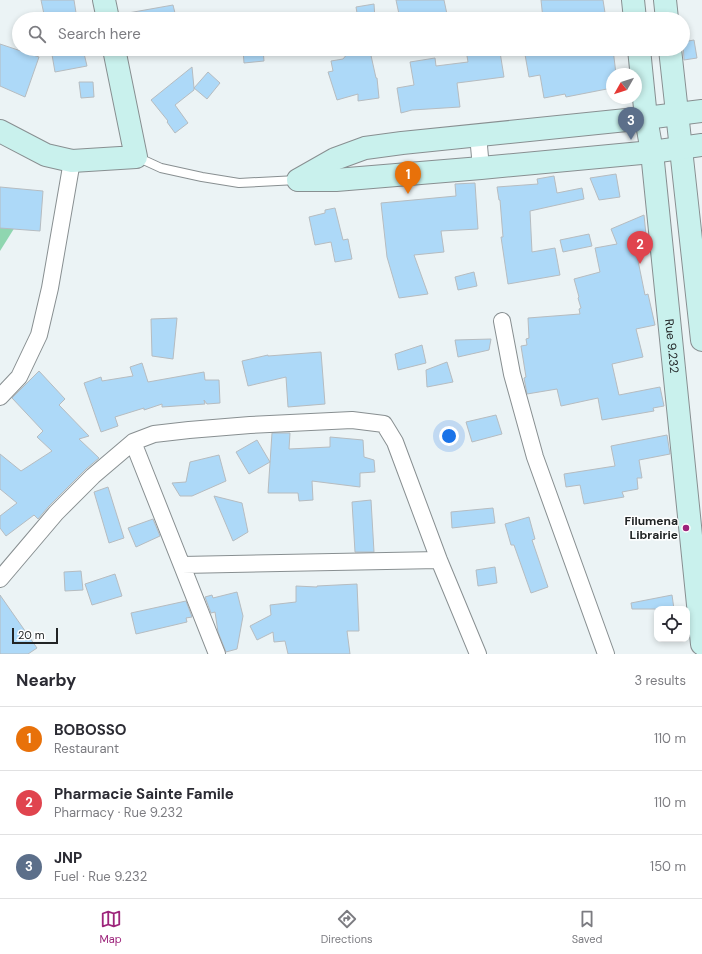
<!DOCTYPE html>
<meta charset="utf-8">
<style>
:root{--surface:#fff;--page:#f7f7f7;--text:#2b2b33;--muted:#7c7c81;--line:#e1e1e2;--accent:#9d247b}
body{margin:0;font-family:"DM Sans",sans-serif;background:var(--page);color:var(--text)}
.controls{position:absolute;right:12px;bottom:12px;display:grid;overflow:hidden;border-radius:8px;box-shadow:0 2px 6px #0003}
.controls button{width:36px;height:36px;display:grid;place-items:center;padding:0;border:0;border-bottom:1px solid var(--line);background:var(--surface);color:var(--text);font:20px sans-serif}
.compass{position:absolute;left:606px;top:68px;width:36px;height:36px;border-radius:50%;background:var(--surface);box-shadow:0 2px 6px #0003;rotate:231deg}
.scale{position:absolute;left:12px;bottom:10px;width:46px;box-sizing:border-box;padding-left:4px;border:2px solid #212425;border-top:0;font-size:11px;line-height:14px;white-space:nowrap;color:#212425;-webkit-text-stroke:3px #fff;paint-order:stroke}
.you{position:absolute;left:449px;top:436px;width:14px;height:14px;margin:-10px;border:3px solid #fff;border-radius:50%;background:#1a73e8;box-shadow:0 0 0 6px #1a73e833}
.badge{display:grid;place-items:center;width:26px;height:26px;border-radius:50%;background:var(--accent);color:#fff;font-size:13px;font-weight:700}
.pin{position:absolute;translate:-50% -33px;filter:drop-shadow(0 1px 2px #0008)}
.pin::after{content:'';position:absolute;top:21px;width:14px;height:12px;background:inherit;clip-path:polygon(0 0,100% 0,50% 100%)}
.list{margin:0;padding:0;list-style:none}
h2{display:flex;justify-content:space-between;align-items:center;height:52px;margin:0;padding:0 16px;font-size:17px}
h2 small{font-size:13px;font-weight:400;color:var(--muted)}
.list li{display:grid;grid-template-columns:26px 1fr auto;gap:12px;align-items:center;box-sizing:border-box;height:64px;padding:0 16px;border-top:1px solid var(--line)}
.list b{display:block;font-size:15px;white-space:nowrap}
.list p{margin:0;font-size:13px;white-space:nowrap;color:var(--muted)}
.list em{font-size:13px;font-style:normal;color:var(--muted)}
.icon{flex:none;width:22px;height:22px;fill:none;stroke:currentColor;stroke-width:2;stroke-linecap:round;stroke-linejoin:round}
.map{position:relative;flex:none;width:702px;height:654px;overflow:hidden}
.search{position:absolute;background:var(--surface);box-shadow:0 2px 6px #0003;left:12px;right:12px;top:12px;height:44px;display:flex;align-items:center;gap:10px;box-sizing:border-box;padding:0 14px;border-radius:22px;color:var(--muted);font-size:15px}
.sheet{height:244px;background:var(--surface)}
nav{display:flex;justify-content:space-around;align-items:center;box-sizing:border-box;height:56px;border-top:1px solid var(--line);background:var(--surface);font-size:11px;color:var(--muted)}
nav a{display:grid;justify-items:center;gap:2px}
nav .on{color:var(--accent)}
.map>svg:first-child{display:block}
</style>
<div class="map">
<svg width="702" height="654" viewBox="0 0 702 654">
<rect width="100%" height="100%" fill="#ebf3f5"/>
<path fill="#8fd6b0" d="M 0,194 L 25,211 L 0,251 Z"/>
<path fill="#add9f8" stroke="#b6bcc0" d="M 41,0 L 74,0 L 77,19 L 45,19 Z
M 396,0 L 444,0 L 448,19 L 400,19 Z
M 541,0 L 603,0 L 606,19 L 543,19 Z
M 374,4 L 375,19 L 358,19 L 356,7 Z
M 173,5 L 176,17 L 165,19 L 129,19 L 128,13 Z
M 694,40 L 697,58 L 684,60 L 683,42 Z
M 0,44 L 39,57 L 25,97 L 0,86 Z
M 51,49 L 83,49 L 87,66 L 55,72 Z
M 256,49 L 263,49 L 264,61 L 244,63 L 243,50 Z
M 475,49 L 494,49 L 495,53 L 500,52 L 504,77 L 457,83 L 460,107 L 412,110 L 401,113 L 397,88 L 414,85 L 410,62 L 435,58 L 436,66 L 468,62 L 466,50 Z
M 524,49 L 613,49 L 616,74 L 612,74 L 612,88 L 566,97 L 565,94 L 544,98 L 540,75 L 529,77 Z
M 370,51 L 376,78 L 377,78 L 379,98 L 358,101 L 358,94 L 337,100 L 328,72 L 333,71 L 331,61 L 343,59 L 348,53 Z
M 192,67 L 194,88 L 208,72 L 220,83 L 207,99 L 194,88 L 194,90 L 175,105 L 188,123 L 175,133 L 167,122 L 168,121 L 151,100 Z
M 79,82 L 93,82 L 94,97 L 81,98 Z
M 616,174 L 620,197 L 599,200 L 590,178 Z
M 554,176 L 557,193 L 582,188 L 584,199 L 530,211 L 532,252 L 555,248 L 560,275 L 508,284 L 501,237 L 503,237 L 500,200 L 499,200 L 497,187 L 538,184 L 537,179 Z
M 475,183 L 478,229 L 441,231 L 444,252 L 414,255 L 428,294 L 399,298 L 387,257 L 381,203 L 456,196 L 455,184 Z
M 0,187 L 43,191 L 40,231 L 0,228 Z
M 335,208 L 343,240 L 348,239 L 352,259 L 335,262 L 331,242 L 315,245 L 309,217 L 325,213 L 325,210 Z
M 644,215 L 646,235 L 633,236 L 645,295 L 648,294 L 655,325 L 636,329 L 643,357 L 612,364 L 619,395 L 660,387 L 664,406 L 653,408 L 654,411 L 602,420 L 598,398 L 561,406 L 557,389 L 527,394 L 524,378 L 526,377 L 521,346 L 527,345 L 526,339 L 529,338 L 528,318 L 580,314 L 579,309 L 581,308 L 578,298 L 579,297 L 574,279 L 600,272 L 595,248 L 617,244 L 611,229 Z
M 589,234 L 592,246 L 563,252 L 560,240 Z
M 474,272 L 477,286 L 458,290 L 455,277 Z
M 177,318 L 173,359 L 152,356 L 151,319 Z
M 491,339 L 489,350 L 458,357 L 455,340 Z
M 422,345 L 426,363 L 398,370 L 395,354 Z
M 321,352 L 325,404 L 288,407 L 286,377 L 248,386 L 242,361 L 268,355 L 268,356 Z
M 447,362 L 453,382 L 427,387 L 426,370 Z
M 142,363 L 148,382 L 204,372 L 205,380 L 219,380 L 220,403 L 207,404 L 204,400 L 205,404 L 162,407 L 162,404 L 144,410 L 144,408 L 115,417 L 118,426 L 101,432 L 84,383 L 101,377 L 102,381 L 133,376 L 130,367 Z
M 39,371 L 65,399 L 59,405 L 89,436 L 79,439 L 99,458 L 86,469 L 49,506 L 38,519 L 34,515 L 6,536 L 0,528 L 0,516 L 17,503 L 0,489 L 0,454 L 21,471 L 52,451 L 37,437 L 43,431 L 12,398 Z
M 496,415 L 502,434 L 472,442 L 466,422 Z
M 272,433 L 290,433 L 289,449 L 330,447 L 330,437 L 363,440 L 364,457 L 374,460 L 375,472 L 360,473 L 360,487 L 312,481 L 313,500 L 299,501 L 298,493 L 268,493 Z
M 667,435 L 670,454 L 639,460 L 642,478 L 637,478 L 638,489 L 622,492 L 624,497 L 584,504 L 580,485 L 566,487 L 564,474 L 615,466 L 611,446 Z
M 257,440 L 270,462 L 249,474 L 236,452 Z
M 219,455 L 226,481 L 192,496 L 180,496 L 172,483 L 186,482 L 190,462 Z
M 108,487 L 124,538 L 109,543 L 94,492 Z
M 214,496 L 242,503 L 248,532 L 233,541 Z
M 371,500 L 374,552 L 355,552 L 352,502 Z
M 493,508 L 495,523 L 452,528 L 451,512 Z
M 529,517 L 535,539 L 532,540 L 548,587 L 531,593 L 514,545 L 511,545 L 505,524 Z
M 153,519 L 160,536 L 136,547 L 128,528 Z
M 495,567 L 497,583 L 478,586 L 476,570 Z
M 81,571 L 83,590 L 65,591 L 64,572 Z
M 115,574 L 122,596 L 92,605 L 85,584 Z
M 357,584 L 359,631 L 347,631 L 350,654 L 288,654 L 285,641 L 274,642 L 273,632 L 257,640 L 250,626 L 271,615 L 270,605 L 296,602 L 296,586 L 317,587 L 317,586 Z
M 237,592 L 243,616 L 237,649 L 226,652 L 218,632 L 215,612 L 211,613 L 205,597 L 212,595 L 213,598 Z
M 0,595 L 37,648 L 28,654 L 0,654 Z
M 672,595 L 674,609 L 632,609 L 631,603 Z
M 186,601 L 192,617 L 186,618 L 187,622 L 136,634 L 131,613 Z"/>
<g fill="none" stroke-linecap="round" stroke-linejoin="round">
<defs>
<path id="lane" d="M 137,157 L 161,168 L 202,177 L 239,183 L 297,180"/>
<path id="street" d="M 478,135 L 481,168
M 502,321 L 512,374 L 535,457 L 606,654
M 0,397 L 19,377 L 39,335 L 50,288 L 72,161
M 133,442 L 217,654
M 182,565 L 439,560
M 0,579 L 56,513 L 93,476 L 133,442 L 154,434 L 189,430 L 250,425 L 352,420 L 384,424 L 395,442 L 439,560 L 478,654"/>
<g id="secondary">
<path d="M 104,0 L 108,19"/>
<path d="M 633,0 L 635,19"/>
<path d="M 665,0 L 667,19"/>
<path id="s1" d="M 639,49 L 646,118 L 652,152 L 702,644"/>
<path d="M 670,49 L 702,340"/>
<path d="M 0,131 L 46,155 L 72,161 L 136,157 L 114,49"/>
<path d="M 298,180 L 335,159 L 365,148 L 402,143 L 646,118 L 702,111"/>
<path d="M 299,180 L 336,180 L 481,168 L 652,152 L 702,145"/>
</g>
</defs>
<use href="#lane" stroke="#888f91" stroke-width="10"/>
<use href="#street" stroke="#888f91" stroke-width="18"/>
<use href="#secondary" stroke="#888f91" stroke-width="24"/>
<use href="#lane" stroke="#fff" stroke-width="8"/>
<use href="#street" stroke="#fff" stroke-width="16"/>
<use href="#secondary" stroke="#c9f1ed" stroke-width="22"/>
</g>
<circle fill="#9d247b" stroke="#fff" stroke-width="1.5" cx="686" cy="528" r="4"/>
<g text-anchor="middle" stroke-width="3" stroke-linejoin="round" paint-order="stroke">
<g font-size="12" fill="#212425" stroke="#fff">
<text dy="4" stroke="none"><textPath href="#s1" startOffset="299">Rue 9.232</textPath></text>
</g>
<g font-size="12" font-weight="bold" fill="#212425" stroke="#fff" text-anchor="end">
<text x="678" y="525">Filumena<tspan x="678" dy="14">Librairie</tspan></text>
</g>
</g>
</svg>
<div class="controls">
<button><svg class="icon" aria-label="locate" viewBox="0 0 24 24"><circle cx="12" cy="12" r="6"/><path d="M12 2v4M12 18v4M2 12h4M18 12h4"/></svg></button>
</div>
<svg class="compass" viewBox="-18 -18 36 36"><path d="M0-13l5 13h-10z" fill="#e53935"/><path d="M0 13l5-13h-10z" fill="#7c7c81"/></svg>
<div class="scale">20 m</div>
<div class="you"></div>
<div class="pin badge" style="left:408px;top:194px;background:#e8710a">1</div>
<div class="pin badge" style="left:640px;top:264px;background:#e0444e">2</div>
<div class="pin badge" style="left:631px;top:140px;background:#5c6f8a">3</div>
<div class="search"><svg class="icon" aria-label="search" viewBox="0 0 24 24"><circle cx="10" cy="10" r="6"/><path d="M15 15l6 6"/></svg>Search here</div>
</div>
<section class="sheet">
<h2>Nearby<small>3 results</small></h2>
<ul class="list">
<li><span class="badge" style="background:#e8710a">1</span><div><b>BOBOSSO</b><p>Restaurant</p></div><em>110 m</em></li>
<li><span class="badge" style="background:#e0444e">2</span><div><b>Pharmacie Sainte Famile</b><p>Pharmacy · Rue 9.232</p></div><em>110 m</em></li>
<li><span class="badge" style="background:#5c6f8a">3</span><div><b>JNP</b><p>Fuel · Rue 9.232</p></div><em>150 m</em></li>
</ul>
</section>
<nav>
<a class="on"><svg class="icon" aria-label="map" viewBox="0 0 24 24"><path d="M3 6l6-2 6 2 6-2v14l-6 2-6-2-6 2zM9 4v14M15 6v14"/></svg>Map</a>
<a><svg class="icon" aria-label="directions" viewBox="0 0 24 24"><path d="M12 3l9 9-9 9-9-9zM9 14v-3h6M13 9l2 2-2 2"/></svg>Directions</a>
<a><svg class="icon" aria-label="saved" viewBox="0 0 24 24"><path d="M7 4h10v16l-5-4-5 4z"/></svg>Saved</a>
</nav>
